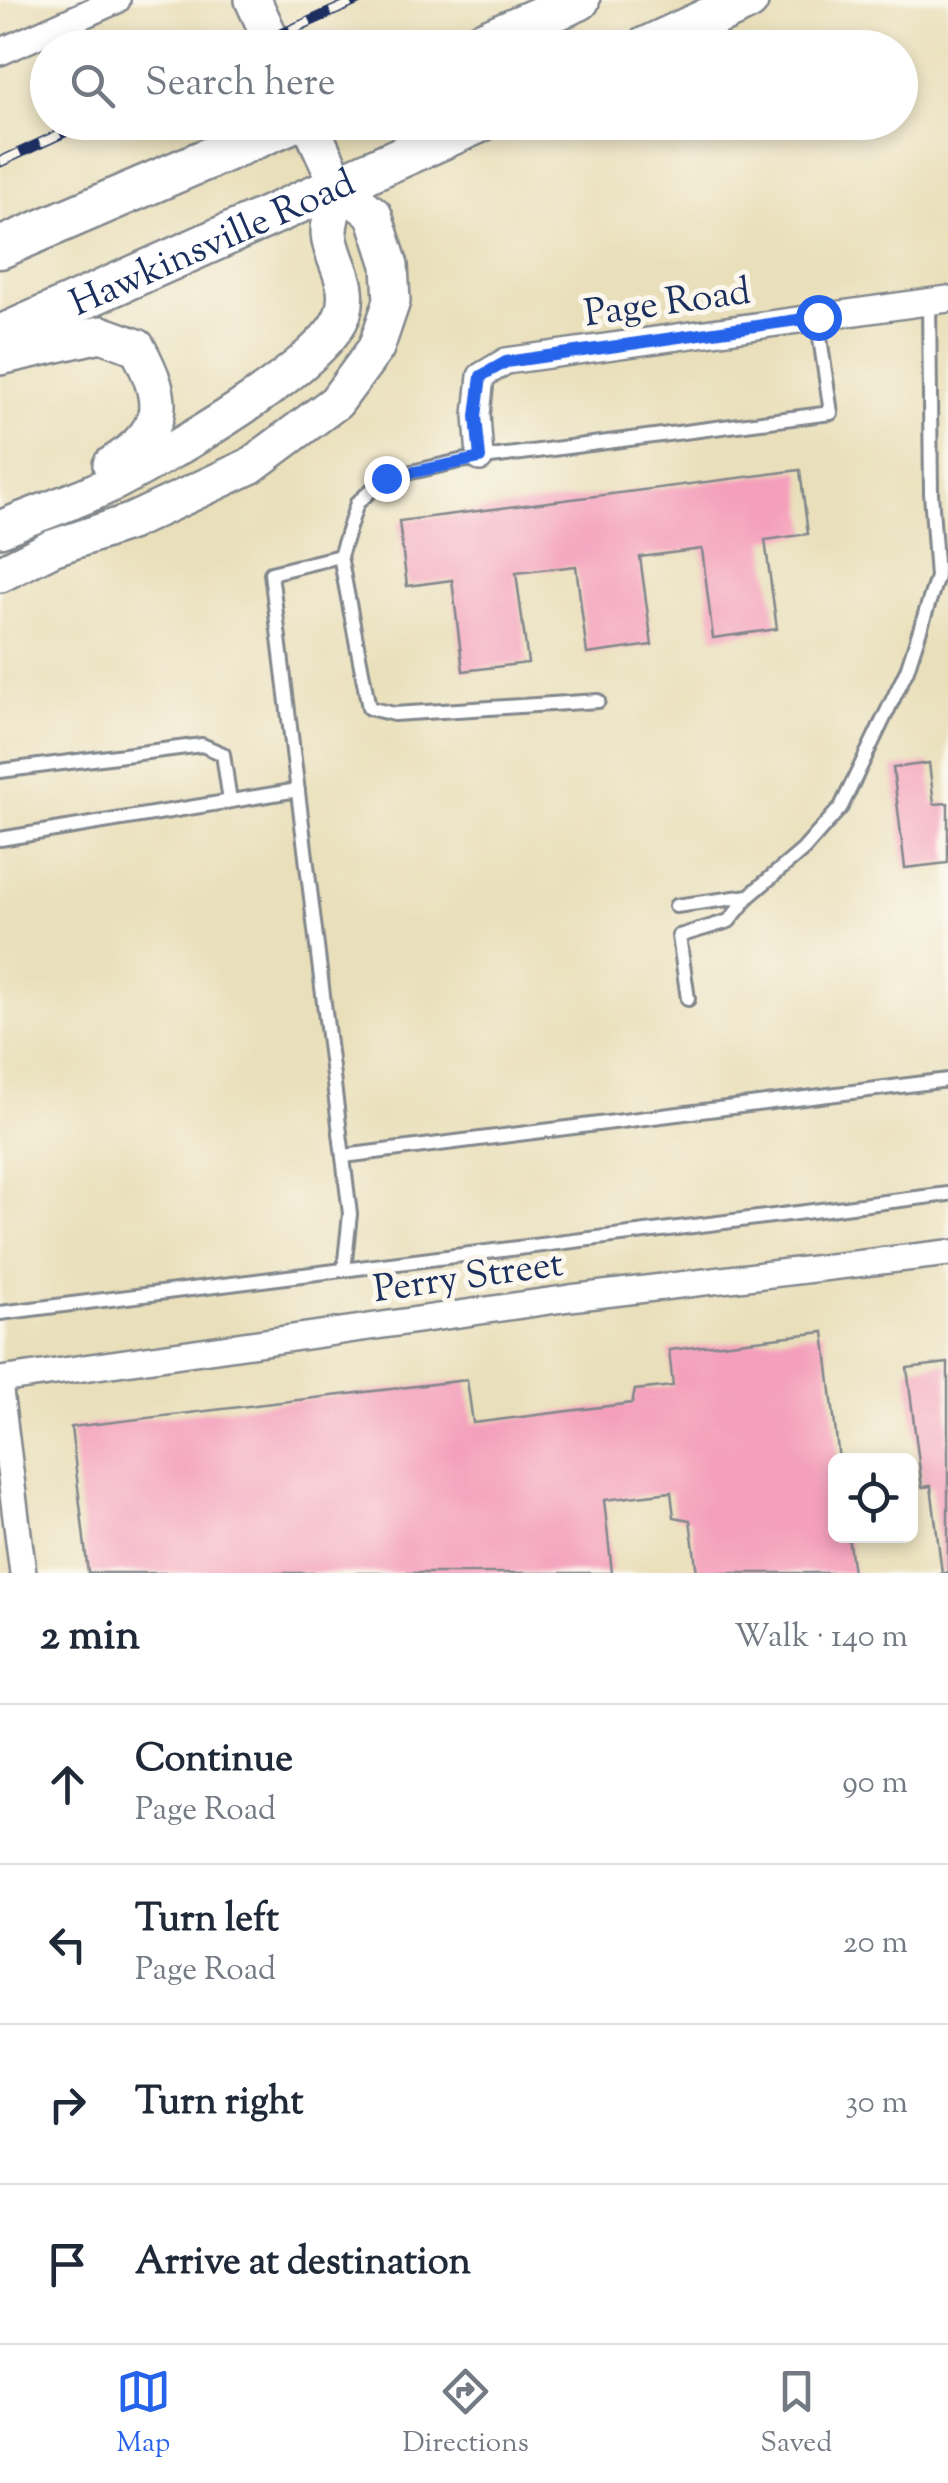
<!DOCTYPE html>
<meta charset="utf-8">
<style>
:root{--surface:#fff;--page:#f6f6f7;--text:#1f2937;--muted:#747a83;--line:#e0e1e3;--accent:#2563eb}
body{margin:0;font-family:"Sorts Mill Goudy",serif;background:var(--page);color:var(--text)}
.controls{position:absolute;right:30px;bottom:30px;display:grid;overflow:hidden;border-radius:15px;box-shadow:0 5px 15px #0003}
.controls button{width:90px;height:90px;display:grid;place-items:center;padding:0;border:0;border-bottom:2px solid var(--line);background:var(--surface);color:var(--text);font:50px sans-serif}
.stop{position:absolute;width:30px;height:30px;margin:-22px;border:8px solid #2563eb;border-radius:50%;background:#fff}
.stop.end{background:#2563eb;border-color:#fff;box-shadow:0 2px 10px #0008}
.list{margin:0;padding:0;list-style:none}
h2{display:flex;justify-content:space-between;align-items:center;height:130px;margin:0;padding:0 40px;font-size:42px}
h2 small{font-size:32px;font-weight:400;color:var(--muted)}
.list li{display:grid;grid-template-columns:65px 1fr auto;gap:30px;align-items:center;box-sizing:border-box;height:160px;padding:0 40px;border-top:2px solid var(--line)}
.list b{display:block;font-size:38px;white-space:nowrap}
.list p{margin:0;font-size:32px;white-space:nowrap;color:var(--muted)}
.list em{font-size:32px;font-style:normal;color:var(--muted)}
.icon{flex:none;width:55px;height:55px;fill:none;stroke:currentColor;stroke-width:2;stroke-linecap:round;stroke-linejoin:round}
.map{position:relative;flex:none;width:948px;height:1573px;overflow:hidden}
.search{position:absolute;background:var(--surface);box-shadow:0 5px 15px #0003;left:30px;right:30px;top:30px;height:110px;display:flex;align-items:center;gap:25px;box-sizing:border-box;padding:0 35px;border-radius:55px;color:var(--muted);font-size:38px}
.sheet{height:770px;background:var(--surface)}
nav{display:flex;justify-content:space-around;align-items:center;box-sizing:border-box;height:140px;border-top:2px solid var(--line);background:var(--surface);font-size:28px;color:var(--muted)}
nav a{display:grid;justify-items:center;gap:5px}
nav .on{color:var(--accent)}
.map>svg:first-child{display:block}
</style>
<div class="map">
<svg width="948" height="1573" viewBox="0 0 948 1573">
<rect width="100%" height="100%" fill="#fbf7ec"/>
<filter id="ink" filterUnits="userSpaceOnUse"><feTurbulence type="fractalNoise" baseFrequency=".01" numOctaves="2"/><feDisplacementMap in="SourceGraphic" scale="20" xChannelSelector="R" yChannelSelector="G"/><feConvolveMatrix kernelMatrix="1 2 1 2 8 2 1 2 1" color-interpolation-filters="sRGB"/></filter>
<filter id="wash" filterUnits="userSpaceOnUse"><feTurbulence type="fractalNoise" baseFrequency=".0048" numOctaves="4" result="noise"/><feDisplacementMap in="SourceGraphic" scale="40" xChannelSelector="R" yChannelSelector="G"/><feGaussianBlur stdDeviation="2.25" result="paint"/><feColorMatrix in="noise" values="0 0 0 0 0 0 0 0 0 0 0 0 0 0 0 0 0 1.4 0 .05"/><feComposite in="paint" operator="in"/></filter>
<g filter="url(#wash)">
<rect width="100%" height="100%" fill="#e9dfba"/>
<g id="blocks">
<path fill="#f4a0bc" d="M 800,470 L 808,534 L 765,540 L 777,629 L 713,638 L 702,549 L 640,557 L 652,645 L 587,654 L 576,566 L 516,573 L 528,663 L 463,671 L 452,580 L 407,586 L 399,521 Z
M 929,763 L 934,804 L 948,803 L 948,863 L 905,868 L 893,768 Z
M 824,1332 L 839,1460 L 836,1460 L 836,1536 L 848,1536 L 853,1573 L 697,1573 L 690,1520 L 674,1517 L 671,1492 L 604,1500 L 612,1573 L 88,1573 L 71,1427 L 467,1380 L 473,1423 L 632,1403 L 635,1390 L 673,1386 L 669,1350 Z
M 948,1363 L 948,1573 L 942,1573 L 931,1486 L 922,1487 L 907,1368 Z"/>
</g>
</g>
<g filter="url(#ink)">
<use href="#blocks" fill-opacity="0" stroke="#82878c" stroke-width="2.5"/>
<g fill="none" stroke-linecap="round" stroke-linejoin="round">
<defs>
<path id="lane" d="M 340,556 L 357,503 L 385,478 L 460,461 L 831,413 L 817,317
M 0,771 L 202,745 L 223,754 L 230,801
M 0,839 L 298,790
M 676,906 L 749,896
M 688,999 L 679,936 L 729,921 L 749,896 L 803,850 L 841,807 L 907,670 L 937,577 L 931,493 L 929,301
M 344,1156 L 948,1080
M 344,1270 L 350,1214 L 271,573 L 340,556 L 369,708 L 394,714 L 598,701
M 0,1313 L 948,1194"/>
<path id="street" d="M 0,52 L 117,0
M 480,458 L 477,415 L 481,376 L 506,361 L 948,299
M 0,1380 L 570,1298 L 948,1253
M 0,1391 L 23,1573"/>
<path id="secondary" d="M 253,0 L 275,48
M 0,357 L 101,334 L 137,347 C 167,402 167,430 111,465
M 0,529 C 37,513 77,501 113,483 C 164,457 327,365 343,313 C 353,281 330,259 329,232 C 329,218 336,201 339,187
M 0,574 L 52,548 L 130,522 L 250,466 L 336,402 L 376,348 L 392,301 L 390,265 L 374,215 L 339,187 L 309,122"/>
<g id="primary">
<path d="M 469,48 L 579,0"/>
<path d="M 645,48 L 748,0"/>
<path d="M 0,248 L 293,122"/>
<path id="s1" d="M 0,336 L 480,122"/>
</g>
</defs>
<use href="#lane" stroke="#82878c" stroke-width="18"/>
<use href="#street" stroke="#82878c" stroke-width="30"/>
<use href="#secondary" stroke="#82878c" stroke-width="40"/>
<use href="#primary" stroke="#82878c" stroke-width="45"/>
<use href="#lane" stroke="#fff" stroke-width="12"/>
<use href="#street" stroke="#fff" stroke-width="25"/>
<use href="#secondary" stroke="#fff" stroke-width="35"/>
<use href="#primary" stroke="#fff" stroke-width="40"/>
<defs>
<path id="rail" d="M 250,48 L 358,0
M 0,162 L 86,122"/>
</defs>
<use href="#rail" stroke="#1b2f5e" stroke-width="11"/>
<use href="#rail" stroke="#fbf7ec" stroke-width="8" stroke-dasharray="22" stroke-linecap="butt"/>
</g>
</g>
<g fill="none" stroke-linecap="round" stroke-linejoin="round" filter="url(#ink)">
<path stroke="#2563eb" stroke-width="12" d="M 386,478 L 480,458 L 476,416 L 481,376 L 506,362 L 818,317"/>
</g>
<g text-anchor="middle" stroke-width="10" stroke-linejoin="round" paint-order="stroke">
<g font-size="38" fill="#1b2f5e" stroke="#fbf7ec">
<text dy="13" stroke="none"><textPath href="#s1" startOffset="232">Hawkinsville Road</textPath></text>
<text transform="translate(667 301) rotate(-8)" y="13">Page Road</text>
<text transform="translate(468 1275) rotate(-8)" y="13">Perry Street</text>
</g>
</g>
</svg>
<div class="controls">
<button><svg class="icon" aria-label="locate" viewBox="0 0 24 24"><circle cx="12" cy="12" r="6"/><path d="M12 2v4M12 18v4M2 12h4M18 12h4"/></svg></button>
</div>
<div class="stop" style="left:818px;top:317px"></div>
<div class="stop end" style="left:386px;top:478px"></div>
<div class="search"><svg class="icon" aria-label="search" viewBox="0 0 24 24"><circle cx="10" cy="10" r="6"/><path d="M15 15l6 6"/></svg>Search here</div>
</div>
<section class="sheet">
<h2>2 min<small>Walk · 140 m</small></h2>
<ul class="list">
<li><svg class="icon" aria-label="ahead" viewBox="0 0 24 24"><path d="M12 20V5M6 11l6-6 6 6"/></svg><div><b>Continue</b><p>Page Road</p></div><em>90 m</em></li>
<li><svg class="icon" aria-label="left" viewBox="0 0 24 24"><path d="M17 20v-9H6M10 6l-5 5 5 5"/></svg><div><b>Turn left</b><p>Page Road</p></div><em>20 m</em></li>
<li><svg class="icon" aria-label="right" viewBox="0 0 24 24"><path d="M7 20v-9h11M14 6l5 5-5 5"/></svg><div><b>Turn right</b></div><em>30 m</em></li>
<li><svg class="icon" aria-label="arrive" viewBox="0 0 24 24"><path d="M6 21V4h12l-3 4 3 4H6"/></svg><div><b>Arrive at destination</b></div></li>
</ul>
</section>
<nav>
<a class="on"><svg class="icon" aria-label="map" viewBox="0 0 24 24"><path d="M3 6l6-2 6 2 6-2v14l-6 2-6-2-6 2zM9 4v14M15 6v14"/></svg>Map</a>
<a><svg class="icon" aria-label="directions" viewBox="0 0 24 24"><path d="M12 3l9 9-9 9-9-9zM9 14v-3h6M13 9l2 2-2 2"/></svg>Directions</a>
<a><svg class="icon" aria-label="saved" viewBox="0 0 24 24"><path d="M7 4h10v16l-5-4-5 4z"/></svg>Saved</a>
</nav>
